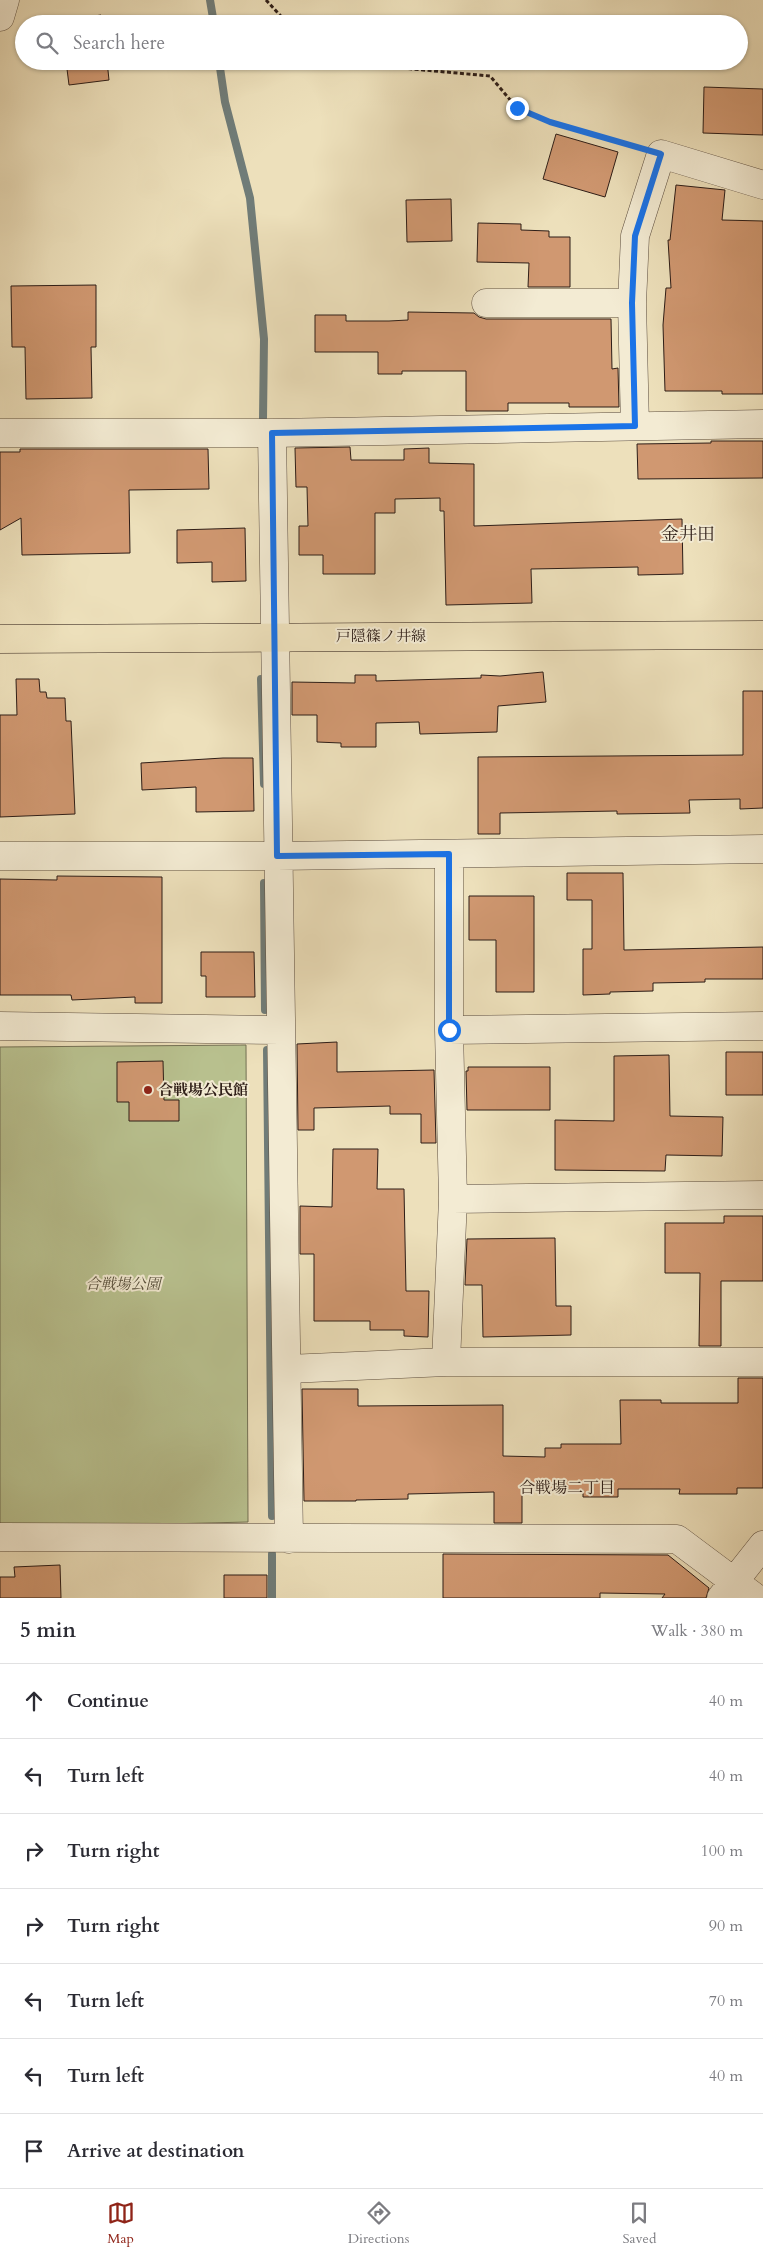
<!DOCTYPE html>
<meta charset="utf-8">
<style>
:root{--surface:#fff;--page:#f2f2f3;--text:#2b2b33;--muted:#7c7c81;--line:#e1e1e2;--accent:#8f2418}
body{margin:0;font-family:Cardo,"Noto Serif JP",serif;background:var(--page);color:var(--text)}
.stop{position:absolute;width:15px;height:15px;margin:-11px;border:4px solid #1a73e8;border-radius:50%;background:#fff}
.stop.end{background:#1a73e8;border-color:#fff;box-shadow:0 1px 5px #0008}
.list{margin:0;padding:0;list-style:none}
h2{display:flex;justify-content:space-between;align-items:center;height:65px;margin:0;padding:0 20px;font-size:21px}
h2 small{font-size:16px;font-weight:400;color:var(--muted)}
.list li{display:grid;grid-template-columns:32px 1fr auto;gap:15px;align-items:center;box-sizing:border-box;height:75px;padding:0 20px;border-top:1px solid var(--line)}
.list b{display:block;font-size:19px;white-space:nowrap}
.list em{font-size:16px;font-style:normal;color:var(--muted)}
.icon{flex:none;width:28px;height:28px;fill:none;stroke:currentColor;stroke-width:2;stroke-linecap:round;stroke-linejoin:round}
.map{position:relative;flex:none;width:763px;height:1598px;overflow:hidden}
.search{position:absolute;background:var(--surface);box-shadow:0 1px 4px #0004;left:15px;right:15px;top:15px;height:55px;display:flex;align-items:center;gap:12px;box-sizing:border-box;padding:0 18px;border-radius:28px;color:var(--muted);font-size:19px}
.sheet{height:590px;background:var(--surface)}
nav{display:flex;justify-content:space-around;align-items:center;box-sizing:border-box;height:70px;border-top:1px solid var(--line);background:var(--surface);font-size:14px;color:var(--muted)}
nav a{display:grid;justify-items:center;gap:2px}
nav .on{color:var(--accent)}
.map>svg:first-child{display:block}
</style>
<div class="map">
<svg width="763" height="1598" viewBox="0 0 763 1598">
<rect width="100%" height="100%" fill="#ede0bb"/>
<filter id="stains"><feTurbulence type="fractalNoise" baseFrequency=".004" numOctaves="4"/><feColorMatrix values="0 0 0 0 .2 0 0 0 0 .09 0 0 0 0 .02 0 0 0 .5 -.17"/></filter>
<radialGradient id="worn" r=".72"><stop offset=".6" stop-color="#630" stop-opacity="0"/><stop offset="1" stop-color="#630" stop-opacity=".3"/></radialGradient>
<path fill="#b9c290" stroke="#737054" d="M 246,1045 L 248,1522 L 0,1528 L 0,1047 Z"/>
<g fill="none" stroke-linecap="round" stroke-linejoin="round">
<path stroke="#707c78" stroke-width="8" d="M 210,0 L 214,24
M 219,61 L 225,102 L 250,198 L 264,339 L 263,418
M 261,679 L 264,784
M 264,883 L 265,1010
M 267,1050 L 272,1516
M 272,1554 L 272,1598"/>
</g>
<path fill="#d09871" stroke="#2d1d17" d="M 101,15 L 102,24 L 61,24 L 60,21 Z
M 66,61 L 107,61 L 109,80 L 69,85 Z
M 704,87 L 763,89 L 763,135 L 703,133 Z
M 556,134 L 618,152 L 605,197 L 543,179 Z
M 676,185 L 725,190 L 722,220 L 763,221 L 763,394 L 722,394 L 722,391 L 665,391 L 663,325 L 666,288 L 671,288 L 668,240 L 670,240 Z
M 451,199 L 452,241 L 407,242 L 406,200 Z
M 478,223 L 521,224 L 521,230 L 549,231 L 549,237 L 570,237 L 570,287 L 528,287 L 529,263 L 477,262 Z
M 96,285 L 96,347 L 91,347 L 92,398 L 26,399 L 25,347 L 12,347 L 11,286 Z
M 408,312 L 474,313 L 479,317 L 486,319 L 611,319 L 612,369 L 618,368 L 619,407 L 569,407 L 569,403 L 508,403 L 508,411 L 466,411 L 466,371 L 402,371 L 402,374 L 378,374 L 378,352 L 315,352 L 315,315 L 346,315 L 346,321 L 389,321 L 408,320 Z
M 711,441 L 763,441 L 763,478 L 638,479 L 637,444 L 711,443 Z
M 350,447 L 351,460 L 404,460 L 404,449 L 429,448 L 429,463 L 474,464 L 474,526 L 682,519 L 683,574 L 638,575 L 638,567 L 531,569 L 532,603 L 446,605 L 444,511 L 440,511 L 440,498 L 395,499 L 395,513 L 375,513 L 375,574 L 323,574 L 323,555 L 299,555 L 299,526 L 308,526 L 307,487 L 296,487 L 295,448 Z
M 20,449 L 208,449 L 209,489 L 129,490 L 130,553 L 22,555 L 21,518 L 0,530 L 0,452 L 20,452 Z
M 245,528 L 246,581 L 212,582 L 212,562 L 177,563 L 177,530 Z
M 543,672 L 546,702 L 498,706 L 497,732 L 420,734 L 419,722 L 376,723 L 376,747 L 341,747 L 341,743 L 317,742 L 317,715 L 292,715 L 292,682 L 355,683 L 355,675 L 376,675 L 376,681 L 481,678 L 481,675 L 500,676 Z
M 16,679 L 39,679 L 40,692 L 46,692 L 47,698 L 65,698 L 66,721 L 71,721 L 75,814 L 0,817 L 0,715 L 17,715 Z
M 743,691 L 763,691 L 763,808 L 740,809 L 740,799 L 689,800 L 690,813 L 617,814 L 617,811 L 500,813 L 500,834 L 478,834 L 478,757 L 743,755 Z
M 223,758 L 253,758 L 254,811 L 196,812 L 196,787 L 142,790 L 141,763 Z
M 567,873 L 623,873 L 624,950 L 763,947 L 763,979 L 705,979 L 705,982 L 653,983 L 653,991 L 610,992 L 610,994 L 583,995 L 583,949 L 592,949 L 592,900 L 567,900 Z
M 57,876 L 162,877 L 162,1003 L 135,1003 L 135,997 L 72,1000 L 71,995 L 0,995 L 0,879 L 57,880 Z
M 469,896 L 534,896 L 534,992 L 496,992 L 496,940 L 469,940 Z
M 201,952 L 254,952 L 255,997 L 206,997 L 206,976 L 201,976 Z
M 337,1042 L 337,1072 L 434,1070 L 436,1143 L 421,1143 L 421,1114 L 390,1114 L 390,1106 L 314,1108 L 314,1130 L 298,1130 L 297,1044 Z
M 726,1052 L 763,1052 L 763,1095 L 726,1095 Z
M 669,1055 L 670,1116 L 723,1117 L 722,1156 L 666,1155 L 665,1171 L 555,1170 L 555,1120 L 614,1121 L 614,1056 Z
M 163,1061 L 164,1100 L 179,1100 L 179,1121 L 129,1121 L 129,1102 L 117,1102 L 117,1062 Z
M 468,1067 L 550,1067 L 550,1110 L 467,1110 L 466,1071 L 468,1071 Z
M 333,1149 L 378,1149 L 377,1189 L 404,1189 L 406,1291 L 429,1291 L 428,1337 L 404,1336 L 404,1330 L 370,1330 L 370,1321 L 314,1321 L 314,1254 L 300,1254 L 300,1206 L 332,1207 Z
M 724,1216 L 763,1216 L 763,1281 L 721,1281 L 721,1346 L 699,1346 L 700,1273 L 665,1273 L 665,1223 L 724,1223 Z
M 555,1238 L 556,1306 L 571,1306 L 571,1335 L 483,1337 L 482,1285 L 465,1285 L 467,1239 Z
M 738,1378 L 763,1378 L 763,1488 L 737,1488 L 737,1494 L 679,1494 L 680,1489 L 618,1489 L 618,1497 L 583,1497 L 583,1490 L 522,1491 L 522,1523 L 494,1523 L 494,1492 L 408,1494 L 408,1499 L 356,1500 L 356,1501 L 304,1501 L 302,1389 L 358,1389 L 358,1406 L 503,1405 L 503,1456 L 545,1457 L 545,1448 L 561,1448 L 561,1444 L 621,1444 L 620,1400 L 661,1400 L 661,1403 L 738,1403 Z
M 443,1554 L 668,1555 L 709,1588 L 706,1598 L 662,1598 L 665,1594 L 600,1593 L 600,1598 L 443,1598 Z
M 60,1565 L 61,1598 L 0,1598 L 0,1577 L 15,1577 L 14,1567 Z
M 224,1575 L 267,1575 L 267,1598 L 224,1598 Z"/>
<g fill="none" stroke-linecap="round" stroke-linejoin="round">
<defs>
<path id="minor" d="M 0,17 L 5,0
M 486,303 L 632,303
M 635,426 L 632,303 L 635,236 L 661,154 L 763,185
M 0,433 L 272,433 L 763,424
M 272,433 L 289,1539
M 0,856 L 277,856 L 763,849
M 0,1026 L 280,1030
M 449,1030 L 763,1026
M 453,1199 L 763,1195
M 446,1362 L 453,1199 L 449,1030 L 449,854
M 288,1369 L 446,1362 L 763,1362
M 0,1537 L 677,1539 L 756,1598
M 721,1598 L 763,1545"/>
<path id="major" d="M 0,639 L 763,635"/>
</defs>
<use href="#minor" stroke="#5d4e40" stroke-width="29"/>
<use href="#major" stroke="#2d1d17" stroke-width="29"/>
<path stroke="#2d1d17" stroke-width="3" stroke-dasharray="4 2.5" stroke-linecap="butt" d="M 266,0 L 288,24
M 324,61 L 490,76 L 517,108 L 550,122 L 634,147"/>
<use href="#minor" stroke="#f3ebd3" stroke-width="28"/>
<use href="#major" stroke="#ede0bb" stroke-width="28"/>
</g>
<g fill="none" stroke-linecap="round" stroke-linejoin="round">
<path stroke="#1a73e8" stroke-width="6" d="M 449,1030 L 449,854 L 277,856 L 272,433 L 635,426 L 632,303 L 635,236 L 661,154 L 550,122 L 517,108"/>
</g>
<circle fill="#8f2418" stroke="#f3ebd3" stroke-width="2" cx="148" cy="1090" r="5"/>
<g text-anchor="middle" stroke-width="4" stroke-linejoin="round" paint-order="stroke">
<g font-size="15" fill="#2d1d17" stroke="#f3ebd3">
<text x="381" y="641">戸隠篠ノ井線</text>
</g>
<g font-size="15" font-weight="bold" fill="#2d1d17" stroke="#f3ebd3" text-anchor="start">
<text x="158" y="1095">合戦場公民館</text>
</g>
<g font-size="15" font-style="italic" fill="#574f3b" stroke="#f3ebd3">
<text x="123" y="1289">合戦場公園</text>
</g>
<g font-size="16" fill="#2d1d17" stroke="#f3ebd3">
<text x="567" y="1493">合戦場二丁目</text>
</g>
<g font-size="18" fill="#2d1d17" stroke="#f3ebd3">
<text x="688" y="540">金井田</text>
</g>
</g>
<rect width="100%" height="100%" filter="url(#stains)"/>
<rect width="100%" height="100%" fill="url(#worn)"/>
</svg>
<div class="stop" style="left:449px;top:1030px"></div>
<div class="stop end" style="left:517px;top:108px"></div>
<div class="search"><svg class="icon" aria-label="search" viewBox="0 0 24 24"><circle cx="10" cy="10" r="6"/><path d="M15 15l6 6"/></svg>Search here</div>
</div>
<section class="sheet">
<h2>5 min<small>Walk · 380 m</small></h2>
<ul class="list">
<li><svg class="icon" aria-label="ahead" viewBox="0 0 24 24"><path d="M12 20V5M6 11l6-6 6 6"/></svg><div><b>Continue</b></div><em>40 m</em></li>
<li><svg class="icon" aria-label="left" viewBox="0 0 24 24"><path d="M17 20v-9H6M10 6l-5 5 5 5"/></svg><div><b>Turn left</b></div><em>40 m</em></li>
<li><svg class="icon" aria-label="right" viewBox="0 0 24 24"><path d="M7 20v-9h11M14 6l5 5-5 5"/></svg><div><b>Turn right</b></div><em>100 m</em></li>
<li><svg class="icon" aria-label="right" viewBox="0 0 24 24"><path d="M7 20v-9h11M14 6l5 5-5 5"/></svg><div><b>Turn right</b></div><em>90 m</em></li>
<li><svg class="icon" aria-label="left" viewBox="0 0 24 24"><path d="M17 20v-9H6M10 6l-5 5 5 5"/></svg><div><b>Turn left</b></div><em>70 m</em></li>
<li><svg class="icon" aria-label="left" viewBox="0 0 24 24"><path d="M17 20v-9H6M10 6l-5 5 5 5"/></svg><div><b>Turn left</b></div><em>40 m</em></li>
<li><svg class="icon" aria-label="arrive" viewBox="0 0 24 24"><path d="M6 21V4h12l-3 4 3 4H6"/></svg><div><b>Arrive at destination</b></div></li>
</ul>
</section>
<nav>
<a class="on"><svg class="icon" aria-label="map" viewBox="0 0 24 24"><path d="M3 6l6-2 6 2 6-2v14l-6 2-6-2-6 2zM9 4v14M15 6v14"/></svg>Map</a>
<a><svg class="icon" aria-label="directions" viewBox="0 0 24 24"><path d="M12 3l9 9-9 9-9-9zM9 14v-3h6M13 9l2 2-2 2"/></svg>Directions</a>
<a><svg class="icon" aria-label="saved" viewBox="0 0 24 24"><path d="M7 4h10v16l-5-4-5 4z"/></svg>Saved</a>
</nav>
